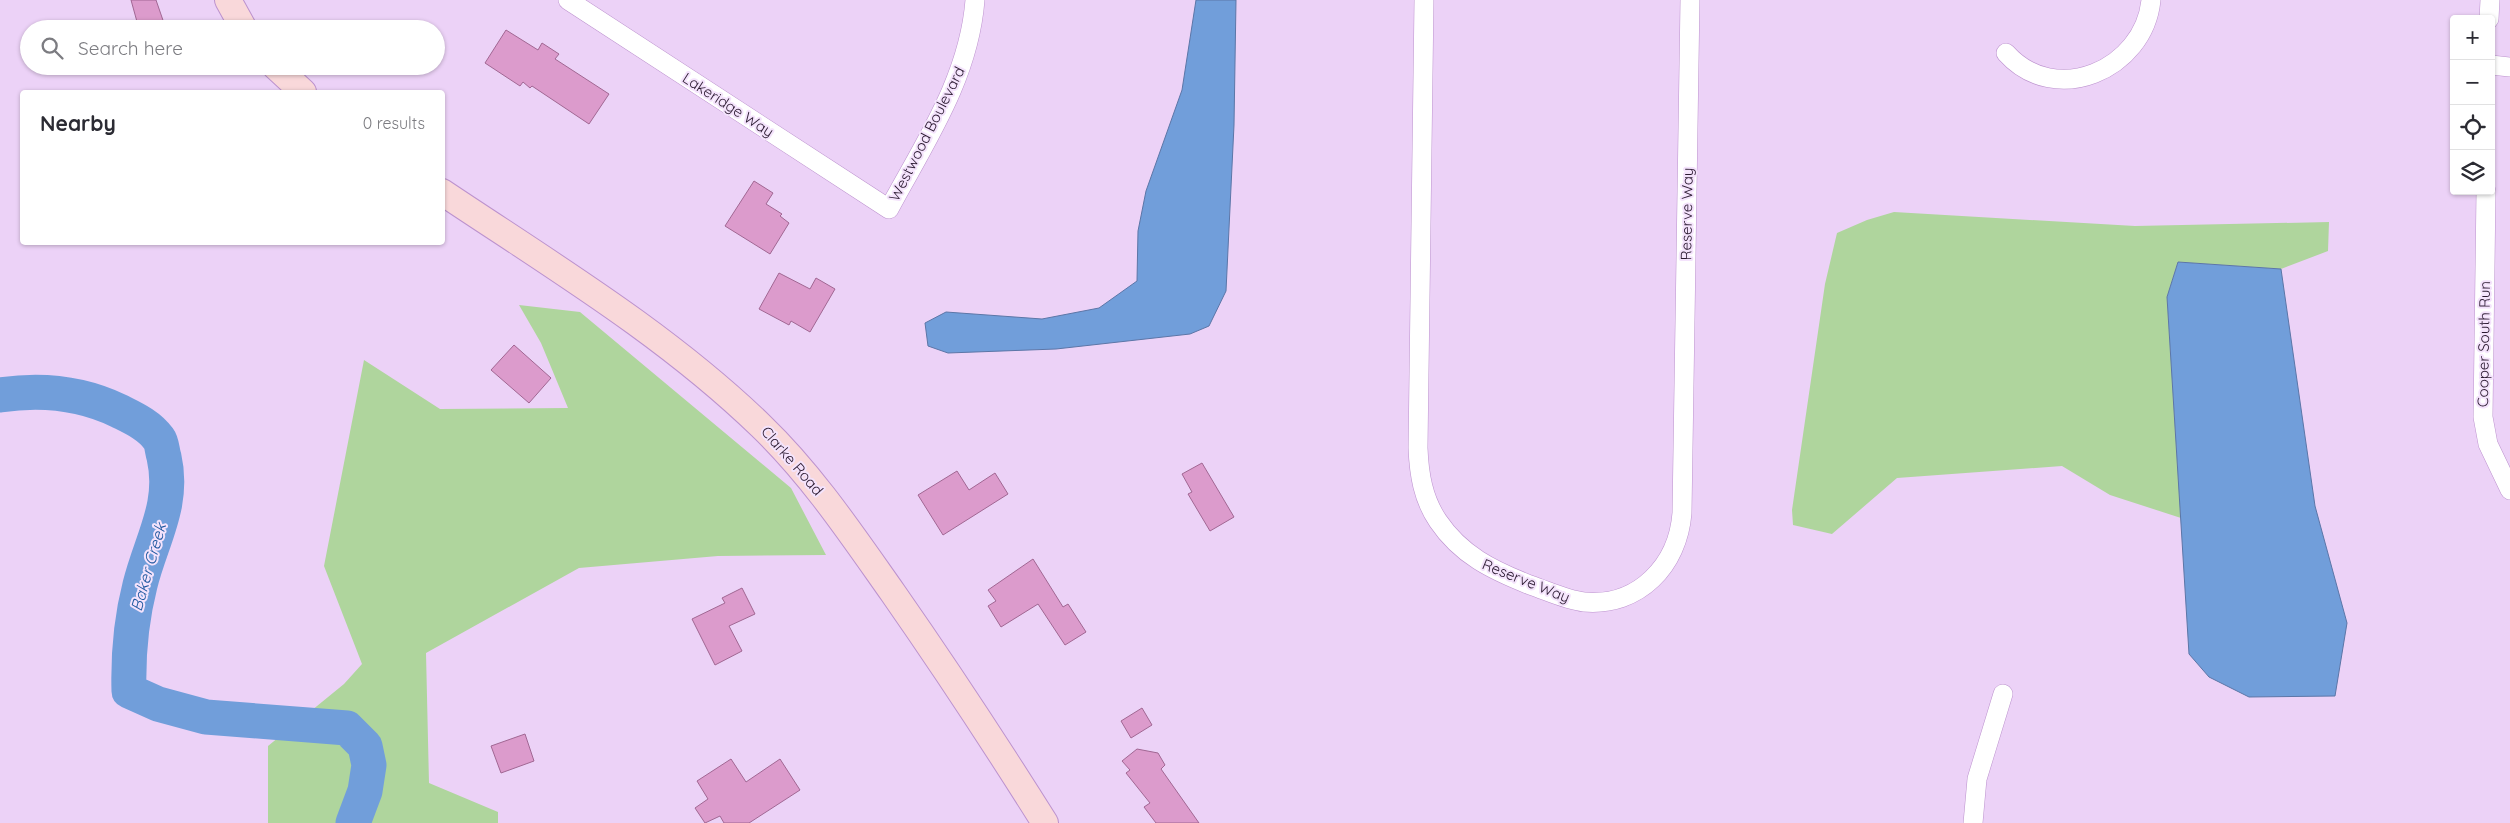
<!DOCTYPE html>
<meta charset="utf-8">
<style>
:root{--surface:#fff;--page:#f7f7f7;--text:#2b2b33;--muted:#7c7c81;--line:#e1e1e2}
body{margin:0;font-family:Quicksand,sans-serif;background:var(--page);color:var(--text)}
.controls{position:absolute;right:15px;top:15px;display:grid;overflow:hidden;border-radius:5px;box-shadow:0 1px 4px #0004}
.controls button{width:45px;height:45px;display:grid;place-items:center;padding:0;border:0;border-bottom:1px solid var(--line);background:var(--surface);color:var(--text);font:25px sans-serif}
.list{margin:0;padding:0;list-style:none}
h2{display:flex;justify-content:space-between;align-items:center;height:65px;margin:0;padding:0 20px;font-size:21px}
h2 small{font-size:16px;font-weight:400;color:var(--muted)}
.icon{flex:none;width:28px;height:28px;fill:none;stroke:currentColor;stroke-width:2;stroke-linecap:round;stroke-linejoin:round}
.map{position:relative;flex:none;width:2510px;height:823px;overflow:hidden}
.search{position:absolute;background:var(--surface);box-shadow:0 1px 4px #0004;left:20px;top:20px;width:425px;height:55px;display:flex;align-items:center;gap:12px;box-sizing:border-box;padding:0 18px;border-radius:28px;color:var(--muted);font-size:19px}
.panel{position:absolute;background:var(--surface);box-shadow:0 1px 4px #0004;left:20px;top:90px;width:425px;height:155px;border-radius:5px}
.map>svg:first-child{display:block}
</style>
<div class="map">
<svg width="2510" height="823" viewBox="0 0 2510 823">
<rect width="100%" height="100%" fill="#ecd2f7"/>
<path fill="#afd59d" d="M 1894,212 L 2135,226 L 2329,222 L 2328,251 L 2281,269 L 2178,262 L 2167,297 L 2181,518 L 2110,495 L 2062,466 L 1897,478 L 1832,534 L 1793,525 L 1792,510 L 1825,284 L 1837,233 L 1867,220 Z
M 519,305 L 580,312 L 791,488 L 826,555 L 718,556 L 579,568 L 426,653 L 429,783 L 498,812 L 498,823 L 268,823 L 268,746 L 344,684 L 362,664 L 324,566 L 364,360 L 440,409 L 568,408 L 541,343 Z"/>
<path fill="#719eda" stroke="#5c76a7" d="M 1196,0 L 1236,0 L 1234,125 L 1226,291 L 1209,326 L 1190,334 L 1056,349 L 948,353 L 928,346 L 925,323 L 946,312 L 1042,319 L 1099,308 L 1137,281 L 1138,231 L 1146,191 L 1182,90 Z
M 2178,262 L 2281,269 L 2315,506 L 2347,623 L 2335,696 L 2249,697 L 2209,677 L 2189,654 L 2167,297 Z"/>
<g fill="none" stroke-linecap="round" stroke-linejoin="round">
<path stroke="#719eda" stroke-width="35" d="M 0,395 C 40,389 82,393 119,411 C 133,418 149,425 159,439 C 162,443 162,451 164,457 C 175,505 151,540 140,585 C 131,620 128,655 129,691 L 158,704 L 206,717 L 347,728 L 365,746 L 369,765 L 365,791 L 353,823"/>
</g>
<path fill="#dc9bcc" stroke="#a16793" d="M 131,0 L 156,0 L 166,29 L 139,29 Z
M 506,30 L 538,50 L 542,43 L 559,54 L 555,59 L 609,94 L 589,124 L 532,86 L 530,88 L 523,82 L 520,86 L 485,63 Z
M 754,181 L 773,193 L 766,204 L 782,214 L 780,216 L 789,223 L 770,254 L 725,226 Z
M 779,273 L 810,289 L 816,278 L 835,289 L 810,332 L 791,321 L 789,325 L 759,309 Z
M 514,345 L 551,378 L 529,403 L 491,370 Z
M 1202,463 L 1234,517 L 1210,531 L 1188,494 L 1192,492 L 1182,474 Z
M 957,471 L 969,490 L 995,473 L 1008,494 L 943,535 L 918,495 Z
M 1033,559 L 1063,607 L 1068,604 L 1086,632 L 1065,645 L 1038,604 L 1001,627 L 988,606 L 996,601 L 988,590 Z
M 742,588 L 755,614 L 729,626 L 742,651 L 715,665 L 692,619 L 725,603 L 722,598 Z
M 1142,708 L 1152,725 L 1131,738 L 1121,721 Z
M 525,734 L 534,761 L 501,773 L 491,746 Z
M 1137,749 L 1158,753 L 1165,765 L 1161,769 L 1199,823 L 1156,823 L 1144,807 L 1150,803 L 1126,773 L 1130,770 L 1122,761 Z
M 731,759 L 746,782 L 780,759 L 800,790 L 749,823 L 724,823 L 720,816 L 705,823 L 695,808 L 708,799 L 697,781 Z"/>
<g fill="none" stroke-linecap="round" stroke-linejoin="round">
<defs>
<path id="street" d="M 568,0 L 889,209 C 925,142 969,78 975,0
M 1424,0 L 1418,448 C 1419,474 1423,499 1438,521 C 1461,555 1492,570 1530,585 C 1548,591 1566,600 1584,602 C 1639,607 1678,565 1682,513 L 1690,0
M 2489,19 L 2490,0
M 2006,53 C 2055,108 2144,70 2151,0
M 2491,65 L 2510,67
M 2486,191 L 2483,417 L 2488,444 L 2510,490
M 1973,823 L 1977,779 L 2003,694"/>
<path id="secondary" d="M 228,0 L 244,29
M 275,66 L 303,92
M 442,192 C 551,265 666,334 761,426 C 812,475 852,535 893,593 C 946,669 996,745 1045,823"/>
</defs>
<use href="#street" stroke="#bc92ce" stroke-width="20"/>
<use href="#secondary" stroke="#bc92ce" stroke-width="28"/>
<use href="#street" stroke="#fff" stroke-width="19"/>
<use href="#secondary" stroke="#f9d8da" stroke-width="26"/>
</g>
<g text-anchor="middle" stroke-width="4" stroke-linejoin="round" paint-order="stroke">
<g font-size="15" fill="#2b1a31" stroke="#f4e3fc">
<text transform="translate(728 105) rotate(33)" y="5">Lakeridge Way</text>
<text transform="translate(927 134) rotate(-63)" y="5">Westwood Boulevard</text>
<text transform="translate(1687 214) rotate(-89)" y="5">Reserve Way</text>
<text transform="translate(2484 344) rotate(-89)" y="5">Cooper South Run</text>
<text transform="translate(792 461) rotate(49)" y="5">Clarke Road</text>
<text transform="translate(1526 581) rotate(22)" y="5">Reserve Way</text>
</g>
<g font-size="16" font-style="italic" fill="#1c569e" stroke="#f4e3fc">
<text transform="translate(148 567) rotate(-74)" y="6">Baker Creek</text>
</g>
</g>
</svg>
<div class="controls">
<button>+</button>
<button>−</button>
<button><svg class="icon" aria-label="locate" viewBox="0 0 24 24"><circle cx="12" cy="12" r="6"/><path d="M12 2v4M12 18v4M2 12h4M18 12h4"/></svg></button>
<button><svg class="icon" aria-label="layers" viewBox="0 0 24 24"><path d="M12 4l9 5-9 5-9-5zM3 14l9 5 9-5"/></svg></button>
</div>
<div class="search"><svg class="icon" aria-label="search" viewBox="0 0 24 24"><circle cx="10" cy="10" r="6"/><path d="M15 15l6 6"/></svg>Search here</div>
<section class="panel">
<h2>Nearby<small>0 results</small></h2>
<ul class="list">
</ul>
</section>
</div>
